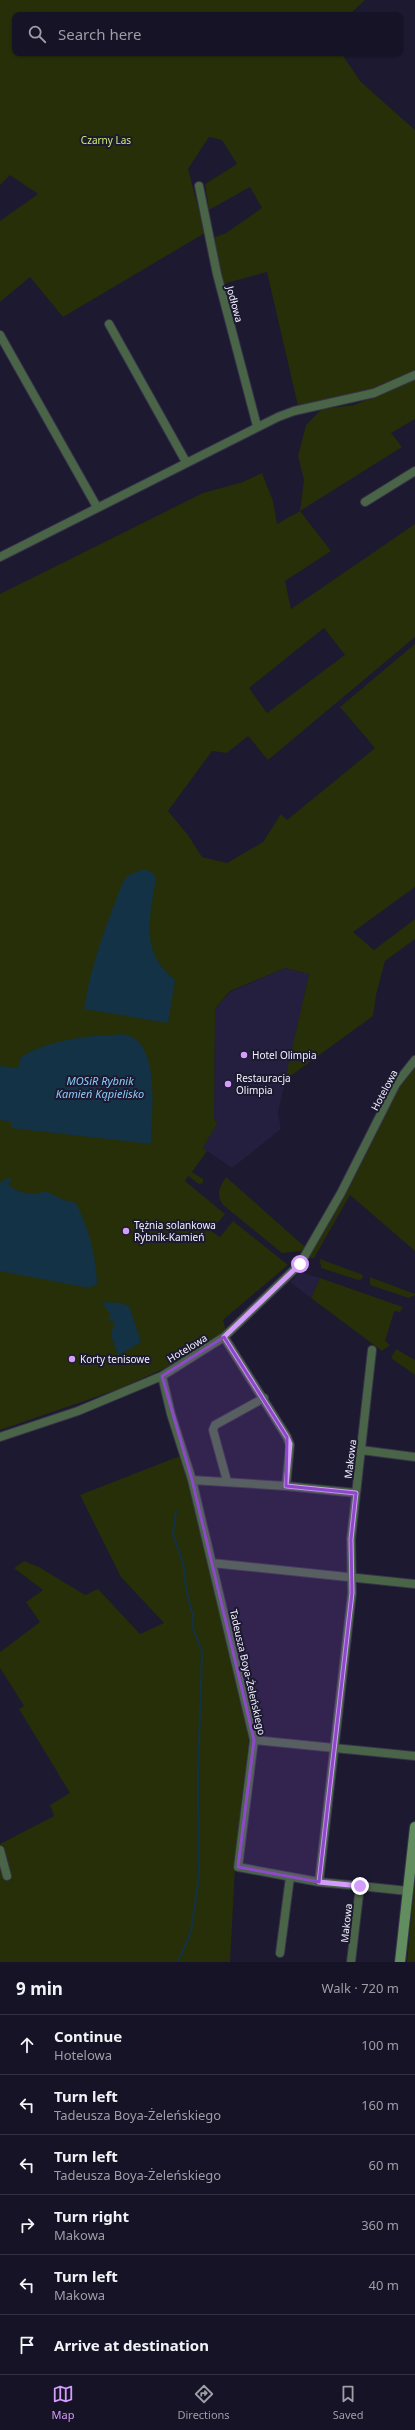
<!DOCTYPE html>
<meta charset="utf-8">
<style>
:root{--surface:#151325;--page:#222032;--text:#f1f3f6;--muted:#9d9ea7;--line:#343242;--accent:#d49cfb}
body{margin:0;font-family:"Noto Sans",sans-serif;background:var(--page);color:var(--text)}
.stop{position:absolute;width:12px;height:12px;margin:-9px;border:3px solid #d49cfb;border-radius:50%;background:#fff}
.stop.end{background:#d49cfb;border-color:#fff;box-shadow:0 1px 4px #0008}
.list{margin:0;padding:0;list-style:none}
h2{display:flex;justify-content:space-between;align-items:center;height:52px;margin:0;padding:0 16px;font-size:17px}
h2 small{font-size:13px;font-weight:400;color:var(--muted)}
.list li{display:grid;grid-template-columns:26px 1fr auto;gap:12px;align-items:center;box-sizing:border-box;height:60px;padding:0 16px;border-top:1px solid var(--line)}
.list b{display:block;font-size:15px;white-space:nowrap}
.list p{margin:0;font-size:13px;white-space:nowrap;color:var(--muted)}
.list em{font-size:13px;font-style:normal;color:var(--muted)}
.icon{flex:none;width:22px;height:22px;fill:none;stroke:currentColor;stroke-width:2;stroke-linecap:round;stroke-linejoin:round}
.map{position:relative;flex:none;width:415px;height:1962px;overflow:hidden}
.search{position:absolute;background:var(--surface);box-shadow:0 1px 3px #0004;left:12px;right:12px;top:12px;height:44px;display:flex;align-items:center;gap:10px;box-sizing:border-box;padding:0 14px;border-radius:8px;color:var(--muted);font-size:15px}
.sheet{height:412px;background:var(--surface)}
nav{display:flex;justify-content:space-around;align-items:center;box-sizing:border-box;height:56px;border-top:1px solid var(--line);background:var(--surface);font-size:11px;color:var(--muted)}
nav a{display:grid;justify-items:center;gap:2px}
nav .on{color:var(--accent)}
.map>svg:first-child{display:block}
</style>
<div class="map">
<svg width="415" height="1962" viewBox="0 0 415 1962">
<rect width="100%" height="100%" fill="#1c1931"/>
<path fill="#241f3e" d="M 285,968 L 309,974 L 278,1113 L 281,1129 L 232,1168 L 203,1148 L 218,1122 L 214,1120 L 215,1009 L 230,992 Z
M 300,1272 L 320,1278 L 311,1298 L 290,1282 Z"/>
<path fill="#262f08" fill-rule="evenodd" d="M 0,0 L 365,0 L 349,15 L 15,15 L 15,53 L 341,53 L 361,82 L 415,130 L 415,372 L 361,393 L 298,406 L 267,272 L 223,284 L 213,238 L 226,233 L 262,208 L 250,187 L 209,210 L 205,184 L 237,164 L 222,140 L 209,137 L 188,169 L 205,233 L 63,317 L 30,277 L 0,302 L 0,221 L 38,194 L 10,175 L 0,185 Z
M 415,380 L 415,419 L 391,433 L 402,447 L 300,511 L 331,551 L 285,581 L 291,609 L 415,524 L 415,637 L 268,760 L 248,736 L 227,753 L 212,751 L 168,811 L 188,835 L 202,857 L 227,863 L 263,842 L 281,814 L 287,820 L 375,748 L 340,707 L 415,644 L 415,887 L 353,932 L 374,950 L 415,919 L 415,939 L 385,961 L 376,995 L 373,1016 L 285,1080 L 309,974 L 285,968 L 230,991 L 215,1009 L 214,1120 L 218,1122 L 203,1148 L 207,1151 L 192,1172 L 203,1179 L 203,1183 L 199,1184 L 188,1176 L 185,1181 L 225,1214 L 211,1231 L 220,1237 L 233,1221 L 288,1265 L 223,1320 L 226,1331 L 172,1365 L 119,1389 L 0,1430 L 0,594 L 203,493 L 243,482 L 262,473 L 273,501 L 277,524 L 300,511 L 304,480 L 298,456 L 306,425 L 322,409 L 354,405 ZM 324,628 L 345,655 L 267,713 L 249,688 Z
M 415,1067 L 415,1251 L 350,1195 L 314,1258 L 310,1258 L 308,1256 L 396,1090 Z
M 226,1177 L 305,1247 L 301,1251 L 282,1253 L 223,1205 C 216,1194 219,1188 226,1177 Z
M 320,1259 L 363,1275 L 362,1279 L 358,1280 L 321,1268 Z
M 370,1277 L 415,1294 L 415,1295 L 409,1298 L 370,1285 Z
M 320,1278 L 403,1307 L 400,1312 L 395,1311 L 394,1312 L 385,1341 L 390,1345 L 382,1351 L 311,1298 Z
M 396,1349 L 415,1360 L 415,1375 L 391,1358 Z
M 180,1456 L 189,1482 L 249,1739 L 235,1868 L 230,1962 L 0,1962 L 0,1844 L 54,1816 L 50,1805 L 70,1793 L 19,1709 L 24,1706 L 0,1668 L 0,1652 L 40,1622 L 26,1602 L 43,1590 L 14,1568 L 24,1561 L 39,1567 L 85,1595 L 98,1589 L 140,1634 L 164,1623 L 121,1577 L 80,1495 Z
M 415,1875 L 415,1962 L 407,1962 Z"/>
<path fill="#133245" d="M 144,869 L 153,873 L 156,878 C 150,918 139,952 175,980 L 168,1023 L 84,1009 C 91,964 106,925 123,882 L 129,875 Z
M 119,1034 C 163,1034 151,1115 151,1144 L 11,1128 L 11,1122 L 0,1120 L 0,1066 L 18,1068 L 21,1057 C 41,1044 72,1038 95,1036 C 104,1035 111,1037 119,1034 Z
M 6,1178 L 12,1179 L 8,1184 C 16,1193 35,1197 45,1191 L 64,1200 L 76,1203 C 89,1228 96,1256 97,1284 L 89,1288 L 0,1271 L 0,1183 Z
M 102,1302 L 120,1303 L 129,1306 L 141,1342 L 118,1356 L 111,1334 L 115,1322 L 107,1319 L 111,1315 Z"/>
<g fill="none" stroke-linecap="round" stroke-linejoin="round">
<path stroke="#133245" stroke-width="2" d="M 176,1511 L 173,1534 L 183,1563 L 187,1594 L 193,1615 L 192,1625 L 202,1652 L 198,1774 L 199,1875 L 191,1932 L 178,1962"/>
<defs>
<path id="street" d="M 199,186 L 217,274 L 257,426
M 109,324 L 186,462
M 0,335 L 97,507
M 365,502 L 415,471
M 0,557 L 278,417 L 294,411 L 374,393 L 415,375
M 224,1337 L 287,1437 L 290,1445 L 286,1486 L 192,1480 L 254,1740 L 238,1867 L 319,1882
M 162,1376 L 171,1414 L 192,1480
M 0,1437 L 78,1411 L 162,1376 L 224,1337 L 300,1264 L 341,1193 L 396,1084 L 415,1060
M 361,1450 L 415,1457
M 227,1481 L 213,1430 L 215,1425 L 264,1398
M 286,1486 L 356,1493
M 212,1563 L 415,1584
M 254,1740 L 415,1756
M 0,1850 L 7,1876
M 360,1886 L 408,1891
M 280,1953 L 290,1877
M 351,1962 L 360,1886 L 319,1882 L 352,1593 L 351,1539 L 372,1350"/>
<path id="secondary" d="M 400,1962 L 415,1827"/>
</defs>
<use href="#street" stroke="#363349" stroke-width="10"/>
<use href="#secondary" stroke="#363349" stroke-width="12"/>
<use href="#street" stroke="#4a6447" stroke-width="8"/>
<use href="#secondary" stroke="#628d5e" stroke-width="10"/>
</g>
<g fill="none" stroke-linecap="round" stroke-linejoin="round">
<path stroke="#d49cfb" stroke-width="5" d="M 300,1264 L 224,1337 L 287,1437 L 290,1444 L 286,1486 L 356,1493 L 351,1539 L 352,1593 L 319,1882 L 360,1886"/>
</g>
<path fill="#8d4ac8" fill-opacity="0.2" stroke="#8d4ac8" stroke-width="3" stroke-linejoin="round" d="M 224,1337 L 287,1437 L 286,1486 L 356,1493 L 351,1539 L 352,1593 L 319,1882 L 238,1867 L 254,1740 L 192,1480 L 162,1376 Z"/>
<g fill="#d49cfb" stroke="#1c1931" stroke-width="1.5">
<circle cx="244" cy="1055" r="4"/>
<circle cx="228" cy="1084" r="4"/>
<circle cx="126" cy="1231" r="4"/>
<circle cx="72" cy="1359" r="4"/>
</g>
<g text-anchor="middle" stroke-width="4" stroke-linejoin="round" paint-order="stroke">
<g font-size="10" fill="#ceef74" stroke="#1c1931">
<text x="106" y="144">Czarny Las</text>
</g>
<g font-size="10" fill="#f2f2fc" stroke="#1c1931">
<text transform="translate(235 304) rotate(75)" y="4">Jodłowa</text>
<text transform="translate(384 1090) rotate(-62)" y="4">Hotelowa</text>
<text transform="translate(187 1348) rotate(-31)" y="4">Hotelowa</text>
<text transform="translate(350 1459) rotate(-83)" y="4">Makowa</text>
<text transform="translate(248 1672) rotate(77)" y="4">Tadeusza Boya-Żeleńskiego</text>
<text transform="translate(346 1923) rotate(-84)" y="4">Makowa</text>
</g>
<g font-size="10" fill="#f2f2fc" stroke="#1c1931" text-anchor="start">
<text x="252" y="1059">Hotel Olimpia</text>
<text x="236" y="1082">Restauracja<tspan x="236" dy="12">Olimpia</tspan></text>
<text x="134" y="1229">Tężnia solankowa<tspan x="134" dy="12">Rybnik-Kamień</tspan></text>
<text x="80" y="1363">Korty tenisowe</text>
</g>
<g font-size="11" font-style="italic" fill="#89cdf9" stroke="#1c1931">
<text x="100" y="1085">MOSiR Rybnik<tspan x="100" dy="13">Kamień Kąpielisko</tspan></text>
</g>
</g>
</svg>
<div class="stop" style="left:300px;top:1264px"></div>
<div class="stop end" style="left:360px;top:1886px"></div>
<div class="search"><svg class="icon" aria-label="search" viewBox="0 0 24 24"><circle cx="10" cy="10" r="6"/><path d="M15 15l6 6"/></svg>Search here</div>
</div>
<section class="sheet">
<h2>9 min<small>Walk · 720 m</small></h2>
<ul class="list">
<li><svg class="icon" aria-label="ahead" viewBox="0 0 24 24"><path d="M12 20V5M6 11l6-6 6 6"/></svg><div><b>Continue</b><p>Hotelowa</p></div><em>100 m</em></li>
<li><svg class="icon" aria-label="left" viewBox="0 0 24 24"><path d="M17 20v-9H6M10 6l-5 5 5 5"/></svg><div><b>Turn left</b><p>Tadeusza Boya-Żeleńskiego</p></div><em>160 m</em></li>
<li><svg class="icon" aria-label="left" viewBox="0 0 24 24"><path d="M17 20v-9H6M10 6l-5 5 5 5"/></svg><div><b>Turn left</b><p>Tadeusza Boya-Żeleńskiego</p></div><em>60 m</em></li>
<li><svg class="icon" aria-label="right" viewBox="0 0 24 24"><path d="M7 20v-9h11M14 6l5 5-5 5"/></svg><div><b>Turn right</b><p>Makowa</p></div><em>360 m</em></li>
<li><svg class="icon" aria-label="left" viewBox="0 0 24 24"><path d="M17 20v-9H6M10 6l-5 5 5 5"/></svg><div><b>Turn left</b><p>Makowa</p></div><em>40 m</em></li>
<li><svg class="icon" aria-label="arrive" viewBox="0 0 24 24"><path d="M6 21V4h12l-3 4 3 4H6"/></svg><div><b>Arrive at destination</b></div></li>
</ul>
</section>
<nav>
<a class="on"><svg class="icon" aria-label="map" viewBox="0 0 24 24"><path d="M3 6l6-2 6 2 6-2v14l-6 2-6-2-6 2zM9 4v14M15 6v14"/></svg>Map</a>
<a><svg class="icon" aria-label="directions" viewBox="0 0 24 24"><path d="M12 3l9 9-9 9-9-9zM9 14v-3h6M13 9l2 2-2 2"/></svg>Directions</a>
<a><svg class="icon" aria-label="saved" viewBox="0 0 24 24"><path d="M7 4h10v16l-5-4-5 4z"/></svg>Saved</a>
</nav>
